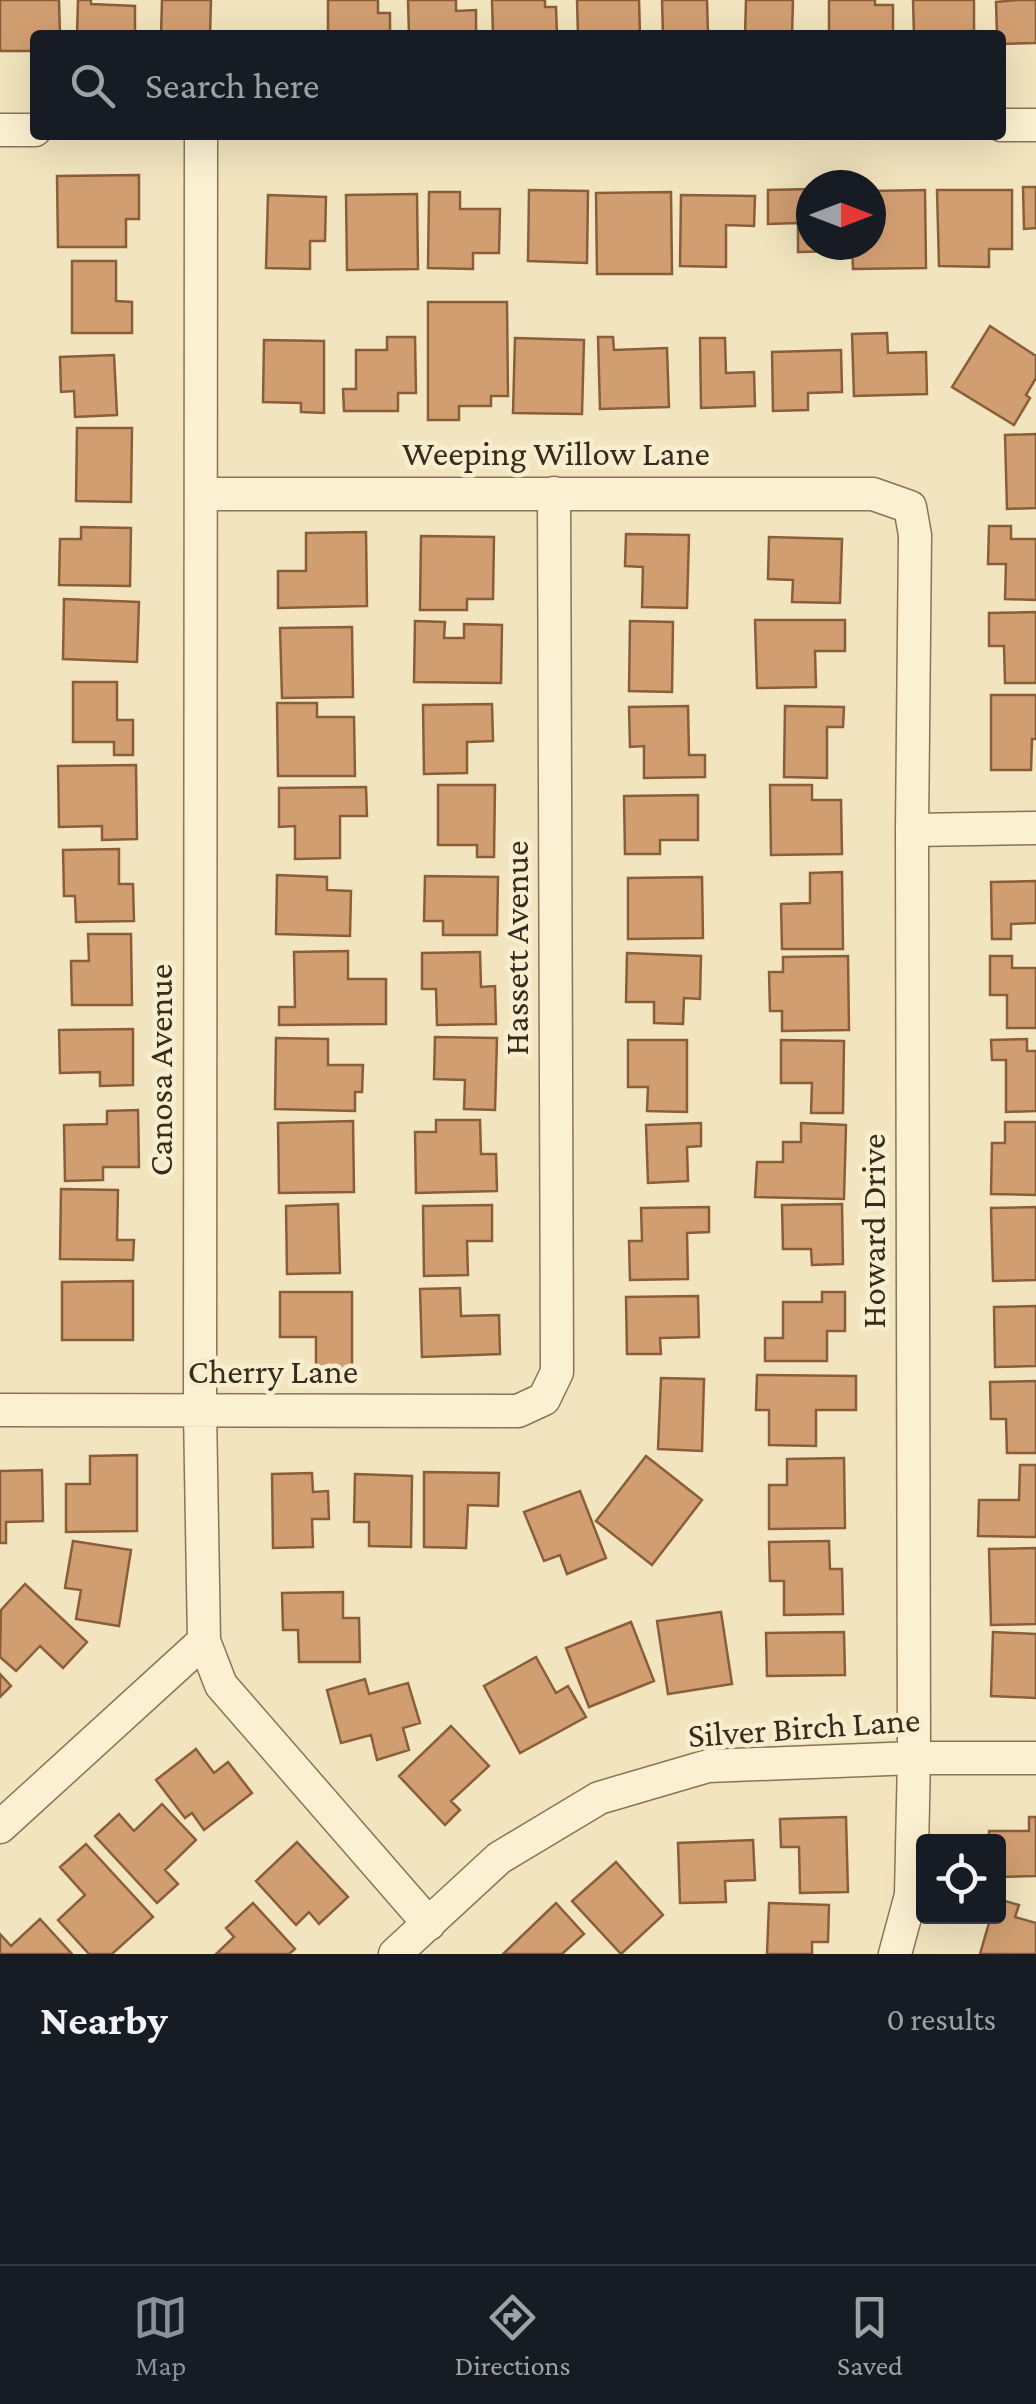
<!DOCTYPE html>
<style>
:root{--surface:#171b24;--page:#242831;--text:#f1f3f6;--muted:#9ea1a6;--line:#363941;--accent:#8c9099}
body{margin:0;font-family:"Crimson Pro",serif;background:var(--page);color:var(--text)}
.controls{position:absolute;right:30px;bottom:30px;display:grid;overflow:hidden;border-radius:10px;box-shadow:0 10px 40px #0002}
.controls button{width:90px;height:90px;display:grid;place-items:center;padding:0;border:0;border-bottom:2px solid var(--line);background:var(--surface);color:var(--text);font:50px sans-serif}
.compass{position:absolute;left:796px;top:170px;width:90px;height:90px;border-radius:50%;background:var(--surface);box-shadow:0 10px 40px #0002;rotate:90deg}
.list{margin:0;padding:0;list-style:none}
h2{display:flex;justify-content:space-between;align-items:center;height:130px;margin:0;padding:0 40px;font-size:42px}
h2 small{font-size:32px;font-weight:400;color:var(--muted)}
.icon{flex:none;width:55px;height:55px;fill:none;stroke:currentColor;stroke-width:2;stroke-linecap:round;stroke-linejoin:round}
.map{position:relative;flex:none;width:1036px;height:1954px;overflow:hidden}
.search{position:absolute;background:var(--surface);box-shadow:0 10px 40px #0002;left:30px;right:30px;top:30px;height:110px;display:flex;align-items:center;gap:25px;box-sizing:border-box;padding:0 35px;border-radius:10px;color:var(--muted);font-size:38px}
.sheet{height:310px;background:var(--surface)}
nav{display:flex;justify-content:space-around;align-items:center;box-sizing:border-box;height:140px;border-top:2px solid var(--line);background:var(--surface);font-size:28px;color:var(--muted)}
nav a{display:grid;justify-items:center;gap:5px}
nav .on{color:var(--accent)}
.map>svg:first-child{display:block}
</style>
<div class="map">
<svg width="1036" height="1954" viewBox="0 0 1036 1954">
<rect width="100%" height="100%" fill="#f1e4be"/>
<path fill="#d19e71" stroke="#8b5e3a" stroke-width="2.5" d="M 0,0 L 59,0 L 60,35 L 35,35 L 35,51 L 0,51 Z
M 78,0 L 91,0 L 91,4 L 135,6 L 135,35 L 77,35 Z
M 162,0 L 211,0 L 210,35 L 161,35 Z
M 328,0 L 378,0 L 378,13 L 390,13 L 390,35 L 328,35 Z
M 408,0 L 456,0 L 456,11 L 476,10 L 476,35 L 409,35 Z
M 492,0 L 545,0 L 545,7 L 556,7 L 557,35 L 493,35 Z
M 577,0 L 639,0 L 640,35 L 578,35 Z
M 662,0 L 707,0 L 708,35 L 663,35 Z
M 746,0 L 793,0 L 792,35 L 745,35 Z
M 829,0 L 875,0 L 875,5 L 893,5 L 893,35 L 829,35 Z
M 913,0 L 974,0 L 974,35 L 914,35 Z
M 1018,0 L 1036,0 L 1036,43 L 1001,44 L 1001,35 L 997,35 L 996,2 Z
M 139,175 L 139,219 L 126,219 L 126,247 L 58,247 L 57,176 Z
M 1023,187 L 1036,187 L 1036,228 L 1024,229 Z
M 811,189 L 811,245 L 846,245 L 846,251 L 798,252 L 798,223 L 768,224 L 768,190 Z
M 529,190 L 588,191 L 587,263 L 528,261 Z
M 925,190 L 926,268 L 853,269 L 852,245 L 871,245 L 871,191 Z
M 937,190 L 1012,190 L 1012,249 L 989,249 L 989,267 L 939,266 Z
M 429,192 L 460,192 L 460,209 L 500,209 L 499,253 L 473,253 L 473,269 L 428,268 Z
M 671,192 L 672,274 L 597,274 L 596,193 Z
M 417,194 L 418,269 L 347,270 L 346,195 Z
M 268,195 L 326,197 L 325,241 L 310,241 L 310,269 L 266,268 Z
M 681,195 L 755,196 L 754,226 L 726,225 L 726,267 L 680,266 Z
M 72,261 L 116,261 L 116,301 L 132,302 L 132,333 L 72,333 Z
M 428,302 L 507,302 L 508,396 L 491,396 L 491,406 L 459,406 L 459,420 L 428,420 Z
M 990,326 L 1036,356 L 1036,378 L 1026,395 L 1030,398 L 1014,425 L 952,387 Z
M 887,333 L 888,353 L 926,352 L 927,394 L 854,396 L 852,334 Z
M 387,337 L 415,337 L 416,393 L 398,393 L 398,411 L 344,411 L 343,389 L 356,389 L 356,350 L 387,350 Z
M 598,337 L 613,337 L 614,350 L 667,348 L 669,407 L 600,409 Z
M 515,338 L 584,340 L 582,414 L 513,413 Z
M 700,338 L 725,338 L 726,373 L 754,372 L 755,406 L 701,408 Z
M 264,340 L 324,341 L 324,413 L 301,412 L 301,403 L 263,402 Z
M 841,350 L 842,392 L 808,393 L 808,410 L 773,411 L 772,352 Z
M 114,355 L 117,415 L 75,417 L 74,391 L 61,392 L 60,357 Z
M 77,428 L 132,428 L 131,502 L 76,501 Z
M 1036,434 L 1036,508 L 1007,509 L 1005,435 Z
M 989,526 L 1011,526 L 1011,539 L 1036,539 L 1036,600 L 1005,599 L 1006,564 L 988,564 Z
M 81,527 L 131,528 L 130,586 L 59,585 L 60,539 L 81,539 Z
M 366,532 L 367,606 L 278,608 L 278,571 L 306,571 L 306,533 Z
M 626,534 L 689,535 L 687,608 L 642,607 L 643,567 L 625,566 Z
M 421,536 L 494,537 L 493,599 L 467,599 L 467,610 L 420,610 Z
M 769,537 L 842,539 L 840,603 L 792,602 L 793,580 L 768,579 Z
M 64,599 L 139,602 L 137,662 L 63,659 Z
M 1036,612 L 1036,683 L 1005,683 L 1004,646 L 989,646 L 989,613 Z
M 755,620 L 845,620 L 845,651 L 815,651 L 816,687 L 757,688 Z
M 415,621 L 445,622 L 444,638 L 464,638 L 464,624 L 502,625 L 501,683 L 414,682 Z
M 630,621 L 673,622 L 672,692 L 629,691 Z
M 352,627 L 353,697 L 282,698 L 280,628 Z
M 73,682 L 117,682 L 117,720 L 133,720 L 133,755 L 114,755 L 114,742 L 73,742 Z
M 991,695 L 1036,695 L 1036,739 L 1032,739 L 1031,770 L 991,770 Z
M 277,703 L 317,703 L 317,717 L 354,717 L 355,776 L 278,776 Z
M 492,704 L 493,741 L 467,742 L 467,773 L 424,774 L 423,705 Z
M 688,706 L 689,755 L 705,755 L 705,777 L 644,778 L 644,746 L 630,747 L 629,707 Z
M 785,706 L 844,707 L 843,727 L 827,727 L 827,778 L 784,777 Z
M 136,765 L 137,839 L 102,840 L 102,826 L 59,827 L 58,766 Z
M 438,785 L 495,785 L 494,857 L 477,857 L 477,845 L 438,845 Z
M 770,785 L 812,785 L 812,800 L 841,800 L 842,854 L 771,855 Z
M 366,787 L 367,816 L 340,816 L 340,858 L 295,859 L 295,826 L 279,827 L 279,788 Z
M 698,795 L 698,840 L 660,840 L 660,854 L 625,854 L 624,796 Z
M 119,849 L 119,884 L 133,884 L 134,921 L 76,922 L 75,896 L 64,896 L 63,850 Z
M 842,872 L 843,949 L 782,949 L 781,904 L 810,903 L 810,873 Z
M 277,875 L 327,877 L 327,890 L 351,891 L 350,936 L 276,934 Z
M 425,876 L 498,877 L 497,935 L 443,935 L 443,921 L 424,921 Z
M 702,877 L 703,938 L 628,939 L 628,878 Z
M 1036,881 L 1036,923 L 1011,924 L 1011,939 L 992,939 L 991,882 Z
M 88,934 L 131,934 L 132,1005 L 72,1005 L 71,961 L 89,961 Z
M 348,951 L 348,979 L 386,979 L 386,1024 L 279,1025 L 279,1007 L 295,1007 L 294,952 Z
M 480,952 L 481,987 L 495,986 L 496,1024 L 437,1025 L 436,989 L 422,989 L 422,953 Z
M 627,953 L 701,956 L 700,999 L 684,998 L 683,1024 L 654,1023 L 654,1002 L 626,1002 Z
M 848,956 L 849,1030 L 782,1031 L 782,1011 L 770,1011 L 769,972 L 783,972 L 783,957 Z
M 990,956 L 1012,956 L 1012,968 L 1036,968 L 1036,1028 L 1007,1028 L 1007,995 L 990,995 Z
M 133,1029 L 133,1085 L 100,1086 L 100,1072 L 60,1073 L 59,1030 Z
M 435,1037 L 497,1038 L 495,1110 L 464,1109 L 465,1080 L 434,1079 Z
M 276,1038 L 328,1039 L 328,1065 L 363,1065 L 362,1092 L 355,1092 L 355,1111 L 275,1109 Z
M 1027,1039 L 1027,1051 L 1036,1051 L 1036,1111 L 1006,1112 L 1006,1060 L 992,1060 L 991,1040 Z
M 628,1040 L 687,1040 L 687,1112 L 647,1111 L 648,1087 L 628,1087 Z
M 781,1040 L 844,1041 L 843,1113 L 811,1113 L 812,1083 L 781,1083 Z
M 138,1110 L 139,1167 L 103,1167 L 103,1180 L 65,1181 L 64,1125 L 107,1124 L 107,1111 Z
M 436,1120 L 480,1120 L 481,1154 L 496,1154 L 497,1191 L 416,1193 L 415,1132 L 436,1132 Z
M 353,1121 L 354,1192 L 279,1193 L 278,1123 Z
M 1005,1122 L 1036,1122 L 1036,1195 L 991,1194 L 992,1143 L 1005,1143 Z
M 701,1123 L 701,1146 L 687,1147 L 688,1181 L 648,1183 L 646,1125 Z
M 801,1123 L 846,1125 L 844,1199 L 755,1197 L 757,1162 L 783,1162 L 783,1142 L 801,1142 Z
M 61,1189 L 118,1190 L 117,1240 L 134,1240 L 133,1260 L 60,1259 Z
M 338,1204 L 340,1273 L 287,1274 L 286,1206 Z
M 842,1204 L 843,1264 L 812,1265 L 811,1249 L 783,1249 L 782,1205 Z
M 492,1205 L 492,1241 L 467,1241 L 468,1275 L 424,1276 L 423,1206 Z
M 709,1207 L 709,1232 L 687,1233 L 688,1279 L 630,1280 L 629,1241 L 642,1241 L 641,1208 Z
M 1036,1207 L 1036,1280 L 993,1281 L 991,1208 Z
M 133,1281 L 133,1340 L 62,1340 L 62,1282 Z
M 460,1288 L 461,1316 L 499,1315 L 500,1354 L 422,1357 L 420,1289 Z
M 280,1292 L 352,1292 L 352,1368 L 316,1368 L 316,1337 L 280,1337 Z
M 822,1292 L 845,1292 L 845,1331 L 827,1331 L 827,1361 L 765,1361 L 765,1338 L 783,1338 L 783,1302 L 822,1302 Z
M 698,1296 L 699,1337 L 660,1338 L 661,1354 L 627,1354 L 626,1297 Z
M 1036,1306 L 1036,1366 L 995,1367 L 994,1307 Z
M 757,1375 L 856,1376 L 856,1410 L 816,1410 L 816,1446 L 769,1445 L 769,1410 L 756,1410 Z
M 661,1378 L 704,1379 L 702,1451 L 658,1449 Z
M 1036,1381 L 1036,1453 L 1007,1453 L 1006,1419 L 991,1419 L 990,1382 Z
M 137,1455 L 137,1531 L 66,1532 L 66,1484 L 90,1484 L 90,1456 Z
M 646,1456 L 702,1500 L 652,1565 L 596,1521 Z
M 844,1458 L 845,1528 L 769,1529 L 769,1485 L 787,1485 L 787,1459 Z
M 1020,1465 L 1036,1465 L 1036,1537 L 978,1536 L 979,1500 L 1019,1500 Z
M 42,1470 L 43,1521 L 6,1522 L 6,1543 L 0,1543 L 0,1471 Z
M 424,1472 L 499,1473 L 498,1506 L 468,1505 L 466,1548 L 424,1547 Z
M 312,1473 L 313,1492 L 328,1491 L 329,1519 L 312,1519 L 313,1547 L 273,1548 L 272,1474 Z
M 355,1474 L 412,1476 L 411,1547 L 369,1546 L 369,1522 L 354,1522 Z
M 580,1491 L 606,1558 L 567,1574 L 560,1555 L 544,1561 L 524,1512 Z
M 73,1541 L 131,1550 L 119,1626 L 76,1619 L 81,1590 L 65,1588 Z
M 829,1541 L 830,1569 L 842,1569 L 843,1614 L 784,1615 L 784,1581 L 770,1581 L 769,1542 Z
M 1036,1548 L 1036,1624 L 991,1625 L 989,1549 Z
M 25,1584 L 87,1642 L 63,1668 L 40,1646 L 16,1671 L 0,1657 L 1,1610 Z
M 343,1592 L 343,1618 L 359,1618 L 360,1662 L 299,1662 L 298,1630 L 283,1630 L 282,1593 Z
M 721,1612 L 732,1684 L 668,1694 L 657,1621 Z
M 631,1622 L 654,1681 L 589,1707 L 566,1648 Z
M 844,1632 L 845,1675 L 767,1676 L 766,1633 Z
M 993,1632 L 1036,1634 L 1036,1698 L 991,1696 Z
M 536,1657 L 556,1693 L 568,1686 L 586,1717 L 520,1753 L 484,1686 Z
M 0,1674 L 11,1686 L 0,1697 Z
M 365,1679 L 369,1694 L 408,1683 L 420,1723 L 403,1728 L 409,1750 L 377,1760 L 371,1735 L 341,1743 L 327,1690 Z
M 451,1726 L 489,1766 L 451,1801 L 460,1810 L 445,1825 L 399,1776 Z
M 196,1749 L 214,1773 L 228,1762 L 252,1793 L 204,1830 L 192,1813 L 185,1818 L 156,1780 Z
M 162,1804 L 196,1840 L 165,1870 L 178,1884 L 157,1903 L 95,1836 L 119,1814 L 134,1831 Z
M 846,1817 L 848,1892 L 800,1893 L 799,1847 L 781,1847 L 780,1819 Z
M 1029,1817 L 1036,1817 L 1036,1876 L 998,1877 L 998,1842 L 989,1842 L 989,1831 L 1029,1831 Z
M 753,1840 L 755,1880 L 725,1881 L 726,1902 L 680,1903 L 678,1843 Z
M 297,1842 L 348,1897 L 319,1924 L 309,1912 L 296,1925 L 256,1881 Z
M 86,1844 L 153,1917 L 112,1954 L 89,1954 L 58,1920 L 85,1895 L 60,1867 Z
M 616,1862 L 663,1915 L 621,1954 L 572,1901 Z
M 998,1899 L 1019,1905 L 1015,1917 L 1036,1923 L 1036,1954 L 980,1954 L 991,1916 L 998,1916 Z
M 253,1903 L 295,1949 L 289,1954 L 216,1954 L 234,1937 L 226,1928 Z
M 556,1903 L 584,1934 L 562,1954 L 503,1954 Z
M 769,1903 L 829,1905 L 828,1942 L 812,1942 L 812,1954 L 767,1954 Z
M 40,1919 L 72,1954 L 0,1954 L 0,1934 L 11,1946 Z"/>
<g fill="none" stroke-linecap="round" stroke-linejoin="round">
<defs>
<path id="minor" d="M 1001,125 L 1036,125
M 0,130 L 35,130
M 201,135 L 200,1411 L 204,1641 L 221,1685 L 429,1924
M 201,494 L 873,494 L 910,507 L 915,535 L 912,830 L 914,1758 L 911,1895 L 895,1954
M 912,830 L 1036,828
M 0,1410 L 518,1411 L 544,1399 L 557,1372 L 554,493
M 0,1827 L 204,1641
M 395,1954 L 499,1858 L 599,1798 L 708,1766 L 914,1758 L 1036,1758"/>
</defs>
<use href="#minor" stroke="#8a7455" stroke-width="35"/>
<use href="#minor" stroke="#fbf0d1" stroke-width="32"/>
</g>
<g text-anchor="middle" stroke-width="9" stroke-linejoin="round" paint-order="stroke">
<g font-size="35" fill="#382b1b" stroke="#f8edce">
<text x="556" y="465">Weeping Willow Lane</text>
<text transform="translate(516 948) rotate(-90)" y="12">Hassett Avenue</text>
<text transform="translate(160 1070) rotate(-90)" y="12">Canosa Avenue</text>
<text transform="translate(873 1231) rotate(-90)" y="12">Howard Drive</text>
<text x="273" y="1383">Cherry Lane</text>
<text transform="translate(804 1727) rotate(-4)" y="12">Silver Birch Lane</text>
</g>
</g>
</svg>
<div class="controls">
<button><svg class="icon" aria-label="locate" viewBox="0 0 24 24"><circle cx="12" cy="12" r="6"/><path d="M12 2v4M12 18v4M2 12h4M18 12h4"/></svg></button>
</div>
<svg class="compass" viewBox="-18 -18 36 36"><path d="M0-13l5 13h-10z" fill="#e53935"/><path d="M0 13l5-13h-10z" fill="#9ea1a6"/></svg>
<div class="search"><svg class="icon" aria-label="search" viewBox="0 0 24 24"><circle cx="10" cy="10" r="6"/><path d="M15 15l6 6"/></svg>Search here</div>
</div>
<section class="sheet">
<h2>Nearby<small>0 results</small></h2>
<ul class="list">
</ul>
</section>
<nav>
<a class="on"><svg class="icon" aria-label="map" viewBox="0 0 24 24"><path d="M3 6l6-2 6 2 6-2v14l-6 2-6-2-6 2zM9 4v14M15 6v14"/></svg>Map</a>
<a><svg class="icon" aria-label="directions" viewBox="0 0 24 24"><path d="M12 3l9 9-9 9-9-9zM9 14v-3h6M13 9l2 2-2 2"/></svg>Directions</a>
<a><svg class="icon" aria-label="saved" viewBox="0 0 24 24"><path d="M7 4h10v16l-5-4-5 4z"/></svg>Saved</a>
</nav>
